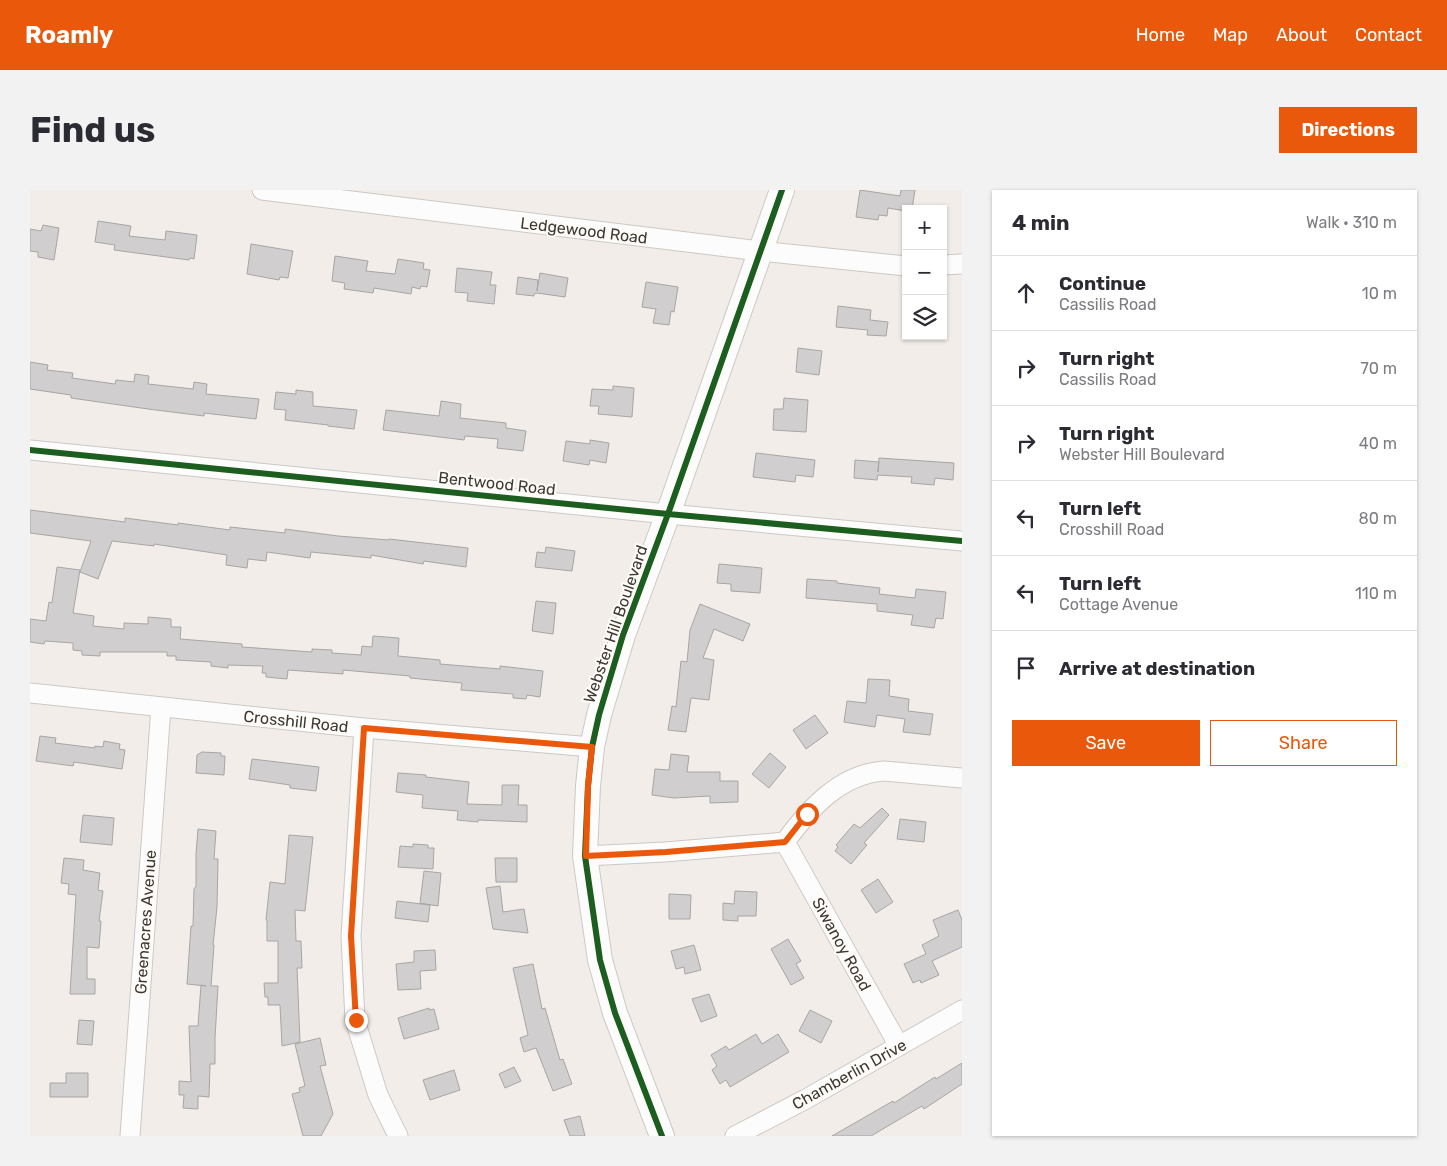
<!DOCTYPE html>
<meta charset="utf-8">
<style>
:root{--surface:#fff;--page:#f2f2f3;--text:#2b2b33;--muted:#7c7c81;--line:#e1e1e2;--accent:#ea580c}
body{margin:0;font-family:Rubik,sans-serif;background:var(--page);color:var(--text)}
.controls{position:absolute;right:15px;top:15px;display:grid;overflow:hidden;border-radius:0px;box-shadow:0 1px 4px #0004}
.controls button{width:45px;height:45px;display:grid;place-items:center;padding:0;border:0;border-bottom:1px solid var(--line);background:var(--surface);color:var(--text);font:25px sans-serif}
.stop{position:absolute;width:15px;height:15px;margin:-11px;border:4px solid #ea580c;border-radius:50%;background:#fff}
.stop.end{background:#ea580c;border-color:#fff;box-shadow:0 1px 5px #0008}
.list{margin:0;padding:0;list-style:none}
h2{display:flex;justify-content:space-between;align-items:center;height:65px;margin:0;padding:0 20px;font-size:21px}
h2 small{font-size:16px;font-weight:400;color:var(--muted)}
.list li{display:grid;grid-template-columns:32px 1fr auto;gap:15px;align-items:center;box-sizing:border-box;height:75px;padding:0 20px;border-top:1px solid var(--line)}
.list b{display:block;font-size:19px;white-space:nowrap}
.list p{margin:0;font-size:16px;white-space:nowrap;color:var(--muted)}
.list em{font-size:16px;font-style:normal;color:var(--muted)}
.actions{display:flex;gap:10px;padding:15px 20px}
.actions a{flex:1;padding:11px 0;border:1px solid var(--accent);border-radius:0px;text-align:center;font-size:18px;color:var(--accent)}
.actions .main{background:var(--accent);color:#fff}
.icon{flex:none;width:28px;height:28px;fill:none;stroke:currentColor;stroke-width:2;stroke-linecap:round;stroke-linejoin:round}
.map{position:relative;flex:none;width:932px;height:946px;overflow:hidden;border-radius:0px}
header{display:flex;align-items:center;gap:30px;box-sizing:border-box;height:70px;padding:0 25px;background:var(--accent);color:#fff}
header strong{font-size:24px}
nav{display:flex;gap:28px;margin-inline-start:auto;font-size:18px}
.intro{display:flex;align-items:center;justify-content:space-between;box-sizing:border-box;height:120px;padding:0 30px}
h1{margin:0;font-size:35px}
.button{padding:12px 22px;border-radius:0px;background:var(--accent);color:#fff;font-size:18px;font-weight:700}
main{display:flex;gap:30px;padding:0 30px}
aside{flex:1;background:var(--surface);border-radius:0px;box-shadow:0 1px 4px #0004}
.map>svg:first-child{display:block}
</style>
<header>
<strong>Roamly</strong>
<nav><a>Home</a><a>Map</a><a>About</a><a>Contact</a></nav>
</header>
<div class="intro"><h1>Find us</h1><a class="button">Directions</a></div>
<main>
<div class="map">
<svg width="932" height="946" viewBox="0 0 932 946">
<rect width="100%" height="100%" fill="#f2ede8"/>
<path fill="#d0cece" stroke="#a7a5a5" d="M 830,0 L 870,6 L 871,0 L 885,0 L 882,19 L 876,19 L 876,21 L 858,18 L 857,26 L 849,25 L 848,30 L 826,27 Z
M 68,31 L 101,36 L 99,46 L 135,50 L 136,41 L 167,45 L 164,69 L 160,68 L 159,70 L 84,60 L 85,55 L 65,52 Z
M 13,35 L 29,38 L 24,70 L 8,67 L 8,62 L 0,61 L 0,39 L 11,41 Z
M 221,54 L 263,61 L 258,88 L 250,87 L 249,90 L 217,84 Z
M 305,66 L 338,71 L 336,81 L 365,84 L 368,69 L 394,73 L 393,79 L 400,80 L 397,97 L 391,96 L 390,99 L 382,97 L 381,104 L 344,98 L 343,103 L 314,99 L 315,93 L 302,91 Z
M 427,78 L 462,82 L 460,95 L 466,95 L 464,114 L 437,111 L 438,103 L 425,102 Z
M 510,83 L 538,88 L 535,107 L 507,103 L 504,104 L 504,106 L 486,104 L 488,87 L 508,90 L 507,101 Z
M 616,92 L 648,97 L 644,122 L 641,121 L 639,135 L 623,133 L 626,119 L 612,117 Z
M 808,116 L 841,120 L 840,130 L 858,132 L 856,146 L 837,145 L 838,140 L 806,137 Z
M 768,158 L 792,161 L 789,185 L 766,182 Z
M 0,172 L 18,175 L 17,180 L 43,183 L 42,188 L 85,194 L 86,190 L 104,192 L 105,184 L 119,186 L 118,194 L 163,199 L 164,192 L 177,194 L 176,204 L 229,209 L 226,229 L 174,223 L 174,226 L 118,219 L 41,208 L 41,205 L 0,199 Z
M 583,196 L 604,198 L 602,227 L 568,224 L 569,216 L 560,216 L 562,199 L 583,200 Z
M 266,200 L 283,202 L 283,216 L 327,220 L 324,239 L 298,236 L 298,235 L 255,230 L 256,220 L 244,219 L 246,202 L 266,204 Z
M 754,208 L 778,210 L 776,242 L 743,240 L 744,219 L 753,219 Z
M 411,211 L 431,214 L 430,228 L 476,233 L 476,238 L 496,241 L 493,261 L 467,258 L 468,249 L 435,246 L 434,250 L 353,240 L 356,220 L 409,226 Z
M 560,250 L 579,253 L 576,273 L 560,270 L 559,275 L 533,271 L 536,251 L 560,254 Z
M 726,263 L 785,270 L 783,287 L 766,285 L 765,292 L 723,287 Z
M 849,268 L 924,273 L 923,290 L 905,288 L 904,295 L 881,293 L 882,287 L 848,285 L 847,290 L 824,288 L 825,270 L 849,272 L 848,282 Z
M 0,320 L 95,332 L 95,328 L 148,335 L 148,333 L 200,340 L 200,337 L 255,343 L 255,339 L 308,346 L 359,350 L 359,349 L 438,358 L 436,377 L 394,371 L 393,374 L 341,365 L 341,368 L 281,362 L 280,368 L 237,362 L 236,371 L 218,369 L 217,378 L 196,375 L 197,365 L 124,354 L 124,356 L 82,351 L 68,389 L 50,382 L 61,351 L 0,343 Z
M 516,357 L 545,361 L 542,381 L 505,377 L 507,362 L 515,363 Z
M 689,374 L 732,378 L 730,403 L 701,401 L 701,394 L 687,393 Z
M 27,377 L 50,380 L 43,423 L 64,426 L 63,436 L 94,439 L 94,433 L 118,434 L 118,427 L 141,429 L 141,437 L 151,437 L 150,449 L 212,454 L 212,457 L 282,462 L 282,459 L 302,460 L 302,463 L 331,465 L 332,456 L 342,457 L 343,446 L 369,448 L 368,466 L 410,470 L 410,474 L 470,479 L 470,476 L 513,481 L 510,507 L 497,505 L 496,509 L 483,508 L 483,504 L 431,500 L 432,493 L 380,488 L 380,486 L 313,480 L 313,484 L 258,480 L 257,489 L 236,487 L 236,483 L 232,483 L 233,476 L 198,475 L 198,478 L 181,476 L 181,472 L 146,470 L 146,466 L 137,466 L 137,462 L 70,462 L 70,466 L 52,465 L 52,461 L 43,460 L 43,453 L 15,451 L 14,454 L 0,452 L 0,429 L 16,431 L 19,412 L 22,413 Z
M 777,389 L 807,391 L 807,393 L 850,398 L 849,404 L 885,408 L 886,399 L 916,402 L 913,429 L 906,428 L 904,438 L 881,435 L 883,425 L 847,421 L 847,414 L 776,408 Z
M 506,411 L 526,413 L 523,444 L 502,441 Z
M 670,414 L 720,434 L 713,451 L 684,439 L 673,468 L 684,470 L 679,510 L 661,508 L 656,542 L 638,540 L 642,516 L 646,517 L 651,471 L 657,472 L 660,440 Z
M 838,489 L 860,490 L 859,506 L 879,509 L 878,521 L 903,524 L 900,545 L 873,542 L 875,529 L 847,525 L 845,537 L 814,532 L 817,511 L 836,513 Z
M 785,525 L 798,543 L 776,559 L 763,540 Z
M 10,546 L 26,548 L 25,553 L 65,558 L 65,556 L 73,557 L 74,551 L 90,554 L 89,559 L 95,560 L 92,579 L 44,572 L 43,576 L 6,571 Z
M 172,562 L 191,563 L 191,566 L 195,566 L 194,585 L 166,583 L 167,565 Z
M 740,563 L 756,577 L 739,598 L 722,584 Z
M 641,564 L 659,566 L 657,582 L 690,582 L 690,591 L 708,591 L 708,612 L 680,613 L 680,606 L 644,608 L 622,605 L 625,579 L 639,580 Z
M 222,569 L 289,577 L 286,601 L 260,598 L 260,595 L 219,589 Z
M 368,583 L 396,585 L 396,587 L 439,592 L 437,614 L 472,615 L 472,595 L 489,595 L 488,615 L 497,615 L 497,632 L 448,630 L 448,632 L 427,630 L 428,621 L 392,618 L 393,605 L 366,602 Z
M 852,618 L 859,625 L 834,653 L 837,655 L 821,674 L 805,661 L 808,657 L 806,655 L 824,634 L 830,638 Z
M 53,625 L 84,628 L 82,655 L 50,652 Z
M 870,629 L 896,632 L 894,652 L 867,649 Z
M 168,639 L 186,641 L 184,669 L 188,669 L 187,717 L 183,755 L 184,755 L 181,796 L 188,796 L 185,848 L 185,874 L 180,874 L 179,907 L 168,906 L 168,919 L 153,918 L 154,905 L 149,905 L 149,891 L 161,892 L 159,836 L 168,836 L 171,795 L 176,796 L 157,794 L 161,736 L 163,736 L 164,699 L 166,696 L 166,664 Z
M 259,645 L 283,647 L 275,721 L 265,720 L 266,751 L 271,751 L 272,778 L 267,778 L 270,852 L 252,856 L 250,815 L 238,815 L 238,807 L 235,807 L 234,793 L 248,793 L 248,751 L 237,751 L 237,730 L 236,730 L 240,692 L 255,694 Z
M 383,654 L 398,655 L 398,658 L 404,658 L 403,679 L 368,677 L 370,656 L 383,657 Z
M 34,668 L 54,670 L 53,680 L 70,683 L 68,700 L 73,701 L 69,731 L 71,731 L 69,758 L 57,757 L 57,789 L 65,789 L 65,804 L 40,804 L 46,705 L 38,704 L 39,694 L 31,693 Z
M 465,668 L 487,668 L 487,692 L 466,692 Z
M 394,681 L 411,683 L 408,716 L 390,713 Z
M 848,689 L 863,712 L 846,723 L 831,700 Z
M 470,696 L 473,722 L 494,719 L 498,743 L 463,739 L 456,698 Z
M 705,701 L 727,702 L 726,726 L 708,726 L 708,731 L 693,730 L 693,713 L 704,714 Z
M 639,704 L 661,705 L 660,729 L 639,729 Z
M 367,711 L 400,715 L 398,732 L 365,728 Z
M 928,720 L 932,730 L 932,757 L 902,771 L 909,785 L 891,793 L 890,790 L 883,793 L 874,774 L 896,764 L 892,755 L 909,746 L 903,730 Z
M 758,749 L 771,771 L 766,774 L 774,788 L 761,795 L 741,759 Z
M 664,755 L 671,780 L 655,784 L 654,777 L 646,779 L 641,761 Z
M 405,760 L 406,780 L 390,781 L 391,799 L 368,800 L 366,774 L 384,772 L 384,761 Z
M 503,774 L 512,819 L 515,818 L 530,870 L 533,869 L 542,894 L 523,901 L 506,858 L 494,862 L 490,848 L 498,845 L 483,778 Z
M 679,804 L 687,826 L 671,832 L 662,809 Z
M 399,818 L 399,820 L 404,819 L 409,839 L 374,849 L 368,828 Z
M 780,820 L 802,831 L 791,853 L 769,841 Z
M 49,830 L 64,831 L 62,855 L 47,854 Z
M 726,844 L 732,854 L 748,844 L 759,862 L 700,897 L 696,890 L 690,894 L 682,880 L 687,876 L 681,865 L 696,856 L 699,860 Z
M 290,848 L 296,875 L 290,876 L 303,924 L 291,946 L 273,946 L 262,904 L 270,902 L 269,898 L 275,896 L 265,854 Z
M 932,873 L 932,894 L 894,919 L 892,916 L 841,946 L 802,946 L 863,911 L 864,913 L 905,887 L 906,889 Z
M 484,877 L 491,891 L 475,898 L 469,884 Z
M 424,880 L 430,900 L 400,910 L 393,890 Z
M 36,883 L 58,883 L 58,907 L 20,907 L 20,893 L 36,893 Z
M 550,926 L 555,946 L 540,946 L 534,930 Z"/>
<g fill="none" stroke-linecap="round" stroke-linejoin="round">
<defs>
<path id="minor" d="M 232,0 L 730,61 L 876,76
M 913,75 L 932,74
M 0,260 L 638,324 L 932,351
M 0,503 L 334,538 L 562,557
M 334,538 L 321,746 L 325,830 L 348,905 L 368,946
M 755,652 L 869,856
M 555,666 L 635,662 L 755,652 C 779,619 810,584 854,581 L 932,588
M 100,946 L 131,517
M 705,946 L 776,909 L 932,820"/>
<path id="tertiary" d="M 632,946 L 585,823 L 570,770 L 555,666 L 558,596 L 562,557 L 569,525 L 593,445 L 638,324 L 752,0"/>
</defs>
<use href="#minor" stroke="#ccc9c5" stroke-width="21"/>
<use href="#tertiary" stroke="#ccc9c5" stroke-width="26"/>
<use href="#minor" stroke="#fdfcfc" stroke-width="19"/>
<use href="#tertiary" stroke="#fdfcfc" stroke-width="24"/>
<defs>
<path id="cycleway" d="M 0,260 L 638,324 L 932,351
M 632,946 L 585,823 L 570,770 L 555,666 L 558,596 L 562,557 L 569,525 L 593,445 L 638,324 L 752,0"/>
</defs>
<use href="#cycleway" stroke="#fffcf8" stroke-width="9"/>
<use href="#cycleway" stroke="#1b5e20" stroke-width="6"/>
</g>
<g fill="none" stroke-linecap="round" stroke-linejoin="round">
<path stroke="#ea580c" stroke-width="6" d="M 326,830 L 321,746 L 334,538 L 562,557 L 558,596 L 556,666 L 636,662 L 755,652 L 777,624"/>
</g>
<g text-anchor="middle" stroke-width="4" stroke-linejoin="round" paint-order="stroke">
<g font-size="16" fill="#3d3a36" stroke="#fffcf8">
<text transform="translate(554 40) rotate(7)" y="6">Ledgewood Road</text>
<text transform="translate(467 293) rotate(6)" y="6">Bentwood Road</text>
<text transform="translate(585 434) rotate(-71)" y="6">Webster Hill Boulevard</text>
<text transform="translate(266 531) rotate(6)" y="6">Crosshill Road</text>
<text transform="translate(115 732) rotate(-86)" y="6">Greenacres Avenue</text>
<text transform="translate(812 754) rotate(61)" y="6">Siwanoy Road</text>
<text transform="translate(819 884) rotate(-29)" y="6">Chamberlin Drive</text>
</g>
</g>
</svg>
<div class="controls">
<button>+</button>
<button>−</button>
<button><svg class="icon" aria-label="layers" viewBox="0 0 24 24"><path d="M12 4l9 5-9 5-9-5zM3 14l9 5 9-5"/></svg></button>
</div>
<div class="stop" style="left:777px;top:624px"></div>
<div class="stop end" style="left:326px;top:830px"></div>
</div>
<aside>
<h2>4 min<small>Walk · 310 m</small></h2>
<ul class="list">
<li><svg class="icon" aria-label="ahead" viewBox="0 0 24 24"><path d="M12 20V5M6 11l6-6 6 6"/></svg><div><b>Continue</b><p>Cassilis Road</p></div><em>10 m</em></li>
<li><svg class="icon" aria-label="right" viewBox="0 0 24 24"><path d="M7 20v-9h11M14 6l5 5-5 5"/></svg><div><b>Turn right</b><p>Cassilis Road</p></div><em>70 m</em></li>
<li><svg class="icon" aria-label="right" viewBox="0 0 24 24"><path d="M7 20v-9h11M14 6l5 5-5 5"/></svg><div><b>Turn right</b><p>Webster Hill Boulevard</p></div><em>40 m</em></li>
<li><svg class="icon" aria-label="left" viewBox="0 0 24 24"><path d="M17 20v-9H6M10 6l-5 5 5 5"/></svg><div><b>Turn left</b><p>Crosshill Road</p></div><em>80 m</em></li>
<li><svg class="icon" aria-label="left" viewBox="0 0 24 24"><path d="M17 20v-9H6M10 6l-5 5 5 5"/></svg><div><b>Turn left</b><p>Cottage Avenue</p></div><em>110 m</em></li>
<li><svg class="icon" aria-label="arrive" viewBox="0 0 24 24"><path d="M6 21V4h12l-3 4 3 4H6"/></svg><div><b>Arrive at destination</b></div></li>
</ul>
<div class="actions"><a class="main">Save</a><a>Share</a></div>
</aside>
</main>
